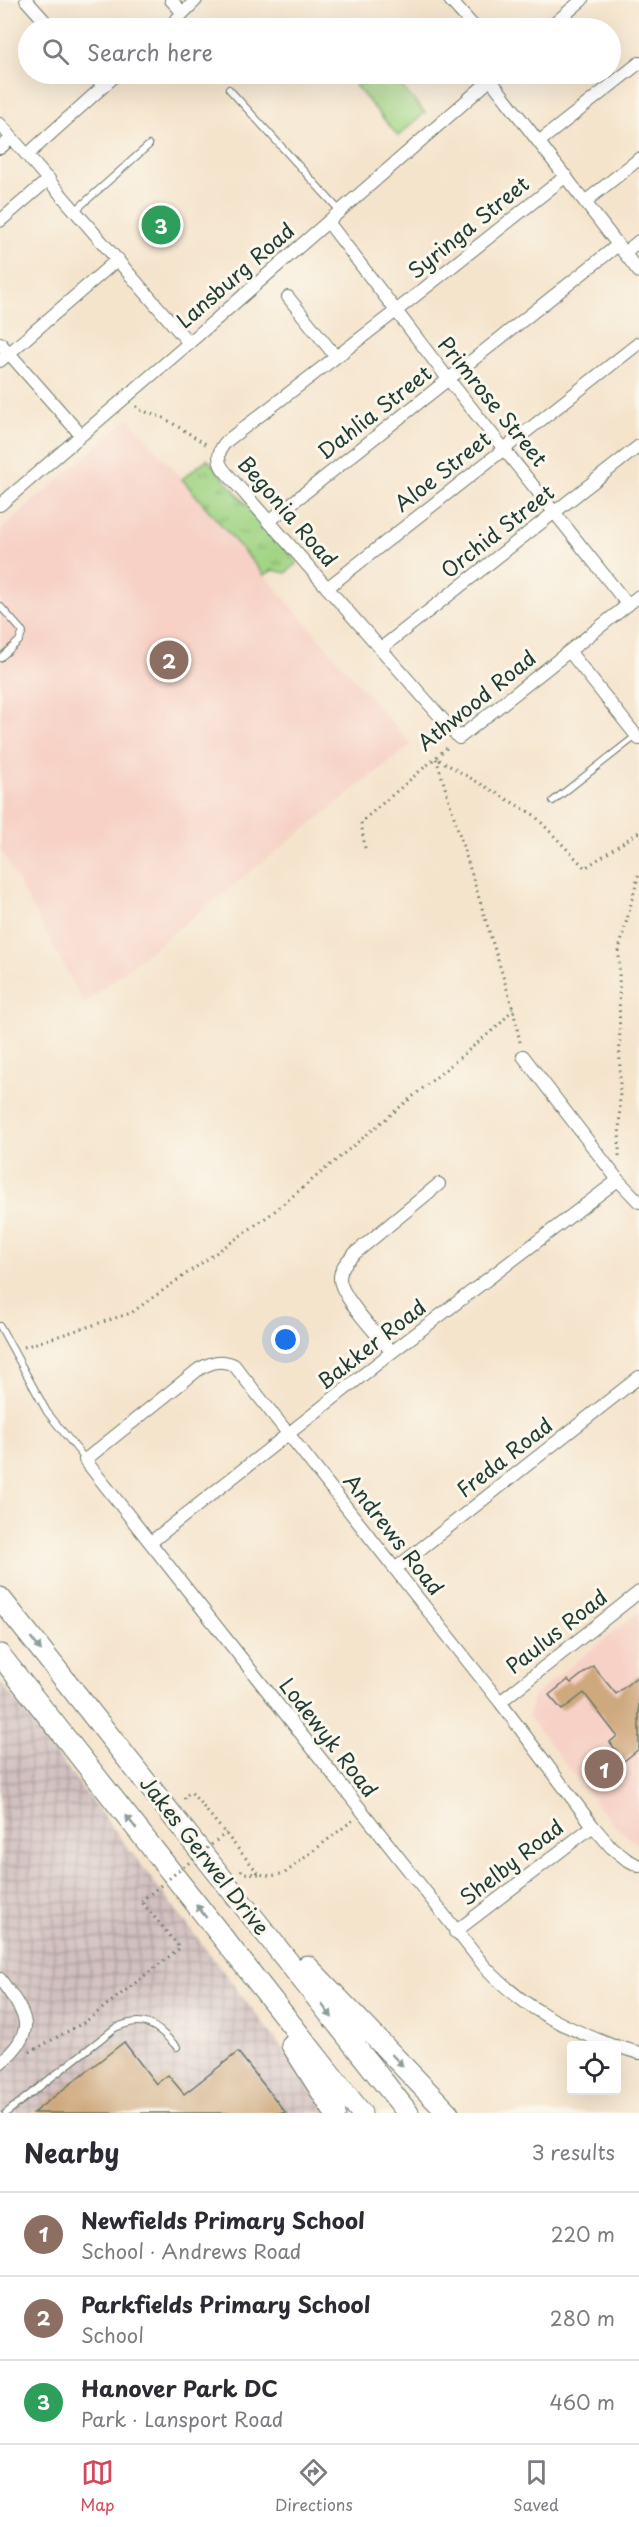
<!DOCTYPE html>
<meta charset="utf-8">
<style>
:root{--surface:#fff;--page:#f7f7f7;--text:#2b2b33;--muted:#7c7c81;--line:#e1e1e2;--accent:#d1495b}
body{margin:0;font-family:"Playpen Sans",sans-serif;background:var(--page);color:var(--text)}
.controls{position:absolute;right:18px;bottom:18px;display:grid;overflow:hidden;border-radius:6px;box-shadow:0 6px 24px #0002}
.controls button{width:54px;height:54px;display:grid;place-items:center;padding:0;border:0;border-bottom:2px solid var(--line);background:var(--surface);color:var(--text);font:30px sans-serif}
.you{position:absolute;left:286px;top:1340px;width:21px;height:21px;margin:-15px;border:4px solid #fff;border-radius:50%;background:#1a73e8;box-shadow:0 0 0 9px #1a73e833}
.badge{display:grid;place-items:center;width:39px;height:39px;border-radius:50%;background:var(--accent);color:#fff;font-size:20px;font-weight:700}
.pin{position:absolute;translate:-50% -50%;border:3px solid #fff;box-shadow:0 2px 6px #0006}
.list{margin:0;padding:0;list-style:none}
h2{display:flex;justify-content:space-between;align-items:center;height:78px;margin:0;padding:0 24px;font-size:26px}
h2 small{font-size:20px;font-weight:400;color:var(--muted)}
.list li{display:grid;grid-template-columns:39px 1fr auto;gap:18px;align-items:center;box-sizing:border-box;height:84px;padding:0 24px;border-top:2px solid var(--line)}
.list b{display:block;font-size:22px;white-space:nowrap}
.list p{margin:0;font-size:20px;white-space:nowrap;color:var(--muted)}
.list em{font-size:20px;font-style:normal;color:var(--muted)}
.icon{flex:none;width:33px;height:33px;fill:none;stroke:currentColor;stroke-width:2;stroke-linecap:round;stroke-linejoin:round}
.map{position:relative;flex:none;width:639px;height:2113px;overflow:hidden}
.search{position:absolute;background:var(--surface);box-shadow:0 6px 24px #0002;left:18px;right:18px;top:18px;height:66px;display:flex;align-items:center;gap:15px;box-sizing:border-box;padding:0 21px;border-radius:33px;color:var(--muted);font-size:22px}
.sheet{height:330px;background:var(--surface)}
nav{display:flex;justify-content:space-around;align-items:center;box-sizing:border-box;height:84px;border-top:2px solid var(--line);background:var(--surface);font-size:16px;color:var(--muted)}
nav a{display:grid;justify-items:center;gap:3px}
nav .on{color:var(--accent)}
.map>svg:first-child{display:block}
</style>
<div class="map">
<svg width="639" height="2113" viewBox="0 0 639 2113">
<defs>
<pattern id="industrial-grid" width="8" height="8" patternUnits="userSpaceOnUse" patternTransform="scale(1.5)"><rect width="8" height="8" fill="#d2bfbf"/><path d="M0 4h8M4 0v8" fill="none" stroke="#aa9c9c"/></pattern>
<pattern id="park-tufts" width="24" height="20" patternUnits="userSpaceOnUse" patternTransform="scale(1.5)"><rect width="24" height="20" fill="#a1d484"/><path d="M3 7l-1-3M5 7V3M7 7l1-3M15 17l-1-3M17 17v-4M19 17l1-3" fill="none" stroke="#83ad6d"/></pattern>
</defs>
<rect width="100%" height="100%" fill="#fbf7ec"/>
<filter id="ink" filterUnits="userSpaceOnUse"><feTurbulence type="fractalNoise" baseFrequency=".0167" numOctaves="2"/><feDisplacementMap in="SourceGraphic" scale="12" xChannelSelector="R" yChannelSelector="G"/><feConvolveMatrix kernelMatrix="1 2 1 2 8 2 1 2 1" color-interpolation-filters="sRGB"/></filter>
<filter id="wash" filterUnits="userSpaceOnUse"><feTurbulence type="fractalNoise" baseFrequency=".008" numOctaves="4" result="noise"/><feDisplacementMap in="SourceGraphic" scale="24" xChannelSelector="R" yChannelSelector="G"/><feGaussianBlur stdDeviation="1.35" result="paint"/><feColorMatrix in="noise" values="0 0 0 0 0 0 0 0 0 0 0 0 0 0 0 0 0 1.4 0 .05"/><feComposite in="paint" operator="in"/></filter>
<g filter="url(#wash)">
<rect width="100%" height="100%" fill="#f5e4cc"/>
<path fill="#f7d1c6" d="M 129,418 L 411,745 L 84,1003 L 0,849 L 0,531 Z
M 639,1612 L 639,1846 L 610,1821 L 529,1717 L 533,1696 Z"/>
<path fill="url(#industrial-grid)" d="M 0,1681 L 332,2113 L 0,2113 Z"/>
<path fill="#a1d484" stroke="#60885c" stroke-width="1.5" d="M 369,74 L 391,74 L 425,113 L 398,136 L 355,85 Z"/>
<path fill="url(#park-tufts)" stroke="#60885c" stroke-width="1.5" d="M 207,459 L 297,563 L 286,573 L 273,570 L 264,575 L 182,479 Z"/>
<g id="blocks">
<path fill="#cfa97e" d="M 593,1666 L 616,1694 L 639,1675 L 639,1749 L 624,1761 L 610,1742 L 617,1736 L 584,1693 L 562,1710 L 549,1695 L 568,1680 L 571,1683 Z
M 124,2042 L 156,2084 L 168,2075 L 184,2094 L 238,2052 L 286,2113 L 33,2113 Z"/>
</g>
</g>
<g filter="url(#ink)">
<use href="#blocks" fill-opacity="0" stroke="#6a7769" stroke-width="1.5"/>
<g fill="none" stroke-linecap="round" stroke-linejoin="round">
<defs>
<path id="service" d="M 229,89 L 340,211
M 76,210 L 149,145
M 0,606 L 23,632 L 19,641 L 0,658
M 553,801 L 636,736
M 0,1326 L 47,1412 L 85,1459
M 6,2113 L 115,2028 C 146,2014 156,2026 177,2047"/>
<path id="minor" d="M 26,0 L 51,28
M 171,0 L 183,13
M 450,0 L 475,28
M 168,28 L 196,0
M 549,28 L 582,0
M 92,74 L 103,85
M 490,79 L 639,272
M 0,124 L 189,343
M 540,141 L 639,63
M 0,148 L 12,138
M 27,155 L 117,74
M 566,176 L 396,311 L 228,440 C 219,448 216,459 223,469 L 459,738 L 639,596
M 586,201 L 639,159
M 0,221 L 49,179
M 328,222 L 449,380 L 628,605
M 624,253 L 639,241
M 288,297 L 336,357
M 0,343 L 81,435
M 0,361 L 118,259
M 0,505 L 189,343 L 497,74
M 268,522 L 618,245
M 327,588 L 639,343
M 380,649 L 639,446
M 569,651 L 639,739
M 523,1056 L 618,1180 L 639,1202
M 392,1352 C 380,1338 339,1295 340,1278 C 340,1268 347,1261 354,1254 L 439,1184
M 151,1542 L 392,1352 L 618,1180
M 395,1569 L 639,1377
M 500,1702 L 639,1592
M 455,1932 L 593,1826
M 0,1979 C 26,2015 40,2029 0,2063
M 614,2046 C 561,2026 525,2009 485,1967 L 85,1460 L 199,1369 C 212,1362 220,1359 234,1365 L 500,1702 L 593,1826 L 611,1847 L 626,1859 L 639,1866
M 616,2046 L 639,2053"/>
<path id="trunk" d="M 0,1598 L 408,2113
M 0,1655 L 361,2113
M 307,1966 L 448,2113
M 292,2045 L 335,2113"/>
</defs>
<use href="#service" stroke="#6a7769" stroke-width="8"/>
<use href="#minor" stroke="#6a7769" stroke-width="14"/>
<use href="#trunk" stroke="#6a7769" stroke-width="23"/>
<path stroke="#6a7769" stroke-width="3" stroke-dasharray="1.5 4.5" stroke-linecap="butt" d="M 136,406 L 140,410 L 164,418 L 209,446
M 365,848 L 361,822 L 448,747
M 520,1042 L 513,1009 L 436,758 L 534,815 L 585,868 L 639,832
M 619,1156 L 620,1082 L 619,950 L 639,873
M 24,1347 L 131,1313 L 271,1214 L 499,1025 L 513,1009
M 185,1799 L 184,1797 L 191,1792 L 259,1874 L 271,1876 L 285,1873 L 353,1820
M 241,1870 L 243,1873 L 259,1874
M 30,2052 L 85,2022 L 180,1948 L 141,1901"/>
<use href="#service" stroke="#fff" stroke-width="6"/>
<use href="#minor" stroke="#fff" stroke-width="12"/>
<use href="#trunk" stroke="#fff" stroke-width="21"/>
<path stroke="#6a7769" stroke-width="3" stroke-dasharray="1.5 4.5" stroke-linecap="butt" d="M 141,1901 L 226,1833"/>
</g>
<defs><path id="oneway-solid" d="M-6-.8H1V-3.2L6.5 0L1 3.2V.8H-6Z" transform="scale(1.5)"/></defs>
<g fill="#8f9e9a">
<use href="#oneway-solid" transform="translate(36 1644) rotate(52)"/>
<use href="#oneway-solid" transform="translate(131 1822) rotate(-128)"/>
<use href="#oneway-solid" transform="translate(201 1911) rotate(-128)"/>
<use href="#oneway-solid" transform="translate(327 2011) rotate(52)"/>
<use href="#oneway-solid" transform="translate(397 2060) rotate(46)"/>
</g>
</g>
<g text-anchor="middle" stroke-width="6" stroke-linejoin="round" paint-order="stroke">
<g font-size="21" fill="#1f3d34" stroke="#fbf7ec">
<text transform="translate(469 228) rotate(-39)" y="7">Syringa Street</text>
<text transform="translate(236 276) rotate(-41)" y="7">Lansburg Road</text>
<text transform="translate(492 402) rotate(51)" y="7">Primrose Street</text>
<text transform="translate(375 413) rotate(-38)" y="7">Dahlia Street</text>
<text transform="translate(443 472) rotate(-38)" y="7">Aloe Street</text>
<text transform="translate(287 512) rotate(49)" y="7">Begonia Road</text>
<text transform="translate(498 532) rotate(-38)" y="7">Orchid Street</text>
<text transform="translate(477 701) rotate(-39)" y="7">Athwood Road</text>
<text transform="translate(372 1345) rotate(-38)" y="7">Bakker Road</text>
<text transform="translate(505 1458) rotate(-38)" y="7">Freda Road</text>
<text transform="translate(393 1535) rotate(52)" y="7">Andrews Road</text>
<text transform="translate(557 1632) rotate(-38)" y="7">Paulus Road</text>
<text transform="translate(328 1738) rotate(52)" y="7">Lodewyk Road</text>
<text transform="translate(204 1856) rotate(52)" y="7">Jakes Gerwel Drive</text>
<text transform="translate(512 1863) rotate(-38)" y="7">Shelby Road</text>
</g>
</g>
</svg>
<div class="controls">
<button><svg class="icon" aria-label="locate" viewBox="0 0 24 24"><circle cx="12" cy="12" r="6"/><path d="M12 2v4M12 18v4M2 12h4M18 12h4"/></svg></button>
</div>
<div class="you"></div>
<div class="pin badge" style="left:604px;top:1769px;background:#8d6e63">1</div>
<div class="pin badge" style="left:169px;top:660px;background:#8d6e63">2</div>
<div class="pin badge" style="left:161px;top:225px;background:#2e9e5b">3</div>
<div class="search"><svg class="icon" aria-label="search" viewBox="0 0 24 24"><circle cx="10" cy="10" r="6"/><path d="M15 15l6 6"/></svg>Search here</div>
</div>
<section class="sheet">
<h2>Nearby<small>3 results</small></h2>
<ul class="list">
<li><span class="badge" style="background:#8d6e63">1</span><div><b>Newfields Primary School</b><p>School · Andrews Road</p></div><em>220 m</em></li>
<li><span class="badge" style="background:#8d6e63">2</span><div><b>Parkfields Primary School</b><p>School</p></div><em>280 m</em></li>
<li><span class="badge" style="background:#2e9e5b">3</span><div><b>Hanover Park DC</b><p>Park · Lansport Road</p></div><em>460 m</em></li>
</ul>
</section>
<nav>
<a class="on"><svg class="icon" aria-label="map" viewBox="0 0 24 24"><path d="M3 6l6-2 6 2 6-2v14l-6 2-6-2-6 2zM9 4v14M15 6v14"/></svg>Map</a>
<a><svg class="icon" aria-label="directions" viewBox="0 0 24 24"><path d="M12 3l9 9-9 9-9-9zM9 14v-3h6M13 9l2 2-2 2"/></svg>Directions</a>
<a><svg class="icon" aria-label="saved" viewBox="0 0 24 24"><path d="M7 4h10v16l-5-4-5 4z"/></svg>Saved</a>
</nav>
